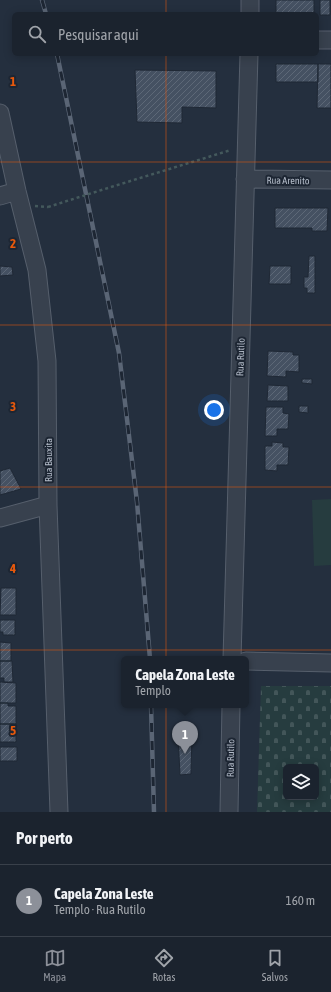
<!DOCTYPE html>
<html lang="pt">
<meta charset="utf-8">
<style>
:root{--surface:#1b232e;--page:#242b36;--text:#f1f3f6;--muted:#a0a4aa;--line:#39404a;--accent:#8c9099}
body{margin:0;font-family:"Asap Condensed",sans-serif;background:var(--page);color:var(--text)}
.controls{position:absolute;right:12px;bottom:12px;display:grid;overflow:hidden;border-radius:6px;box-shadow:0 2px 10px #0003}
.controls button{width:36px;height:36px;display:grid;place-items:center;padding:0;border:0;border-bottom:1px solid var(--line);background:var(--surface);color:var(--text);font:20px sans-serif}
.you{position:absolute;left:214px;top:410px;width:14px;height:14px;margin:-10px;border:3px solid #fff;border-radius:50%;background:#1a73e8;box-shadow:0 0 0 6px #1a73e833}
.badge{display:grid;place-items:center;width:26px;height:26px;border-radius:50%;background:var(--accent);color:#fff;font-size:13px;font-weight:700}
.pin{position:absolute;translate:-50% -33px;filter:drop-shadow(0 1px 2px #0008)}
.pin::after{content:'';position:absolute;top:21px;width:14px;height:12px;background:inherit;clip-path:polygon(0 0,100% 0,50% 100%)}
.popup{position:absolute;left:121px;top:656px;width:128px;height:52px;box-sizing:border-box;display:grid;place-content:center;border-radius:6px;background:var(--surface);filter:drop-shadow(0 1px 3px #0005);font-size:13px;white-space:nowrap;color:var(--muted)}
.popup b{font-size:15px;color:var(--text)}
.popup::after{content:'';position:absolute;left:50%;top:100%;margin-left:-8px;border:8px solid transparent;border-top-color:var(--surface)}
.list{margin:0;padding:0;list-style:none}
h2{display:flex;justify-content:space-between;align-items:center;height:52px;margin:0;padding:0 16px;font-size:17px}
h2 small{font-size:13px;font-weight:400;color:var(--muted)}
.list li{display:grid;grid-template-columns:26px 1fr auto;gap:12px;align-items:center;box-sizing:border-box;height:72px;padding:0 16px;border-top:1px solid var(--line)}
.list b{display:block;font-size:15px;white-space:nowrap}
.list p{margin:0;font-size:13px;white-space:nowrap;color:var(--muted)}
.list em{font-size:13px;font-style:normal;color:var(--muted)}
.icon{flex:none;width:22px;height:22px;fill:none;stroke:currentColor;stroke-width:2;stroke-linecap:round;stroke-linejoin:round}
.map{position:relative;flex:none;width:331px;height:812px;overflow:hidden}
.search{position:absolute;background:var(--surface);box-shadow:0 2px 10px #0003;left:12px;right:12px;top:12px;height:44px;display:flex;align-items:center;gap:10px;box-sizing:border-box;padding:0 14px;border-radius:6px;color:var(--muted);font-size:15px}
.sheet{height:124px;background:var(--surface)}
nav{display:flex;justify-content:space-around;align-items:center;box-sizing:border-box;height:56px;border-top:1px solid var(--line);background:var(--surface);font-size:11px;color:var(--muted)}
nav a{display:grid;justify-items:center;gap:2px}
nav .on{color:var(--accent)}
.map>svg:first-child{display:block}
</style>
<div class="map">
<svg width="331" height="812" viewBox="0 0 331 812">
<defs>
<pattern id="cemetery-stones" width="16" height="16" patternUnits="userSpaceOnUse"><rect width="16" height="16" fill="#263c3f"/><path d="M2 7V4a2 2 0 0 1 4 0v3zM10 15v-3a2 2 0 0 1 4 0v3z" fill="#435659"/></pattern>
<pattern id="building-hatch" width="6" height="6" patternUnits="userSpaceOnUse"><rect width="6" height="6" fill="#455162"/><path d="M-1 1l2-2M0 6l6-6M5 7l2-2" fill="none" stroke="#5d6877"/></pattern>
</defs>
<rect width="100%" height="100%" fill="#242f3e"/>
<path fill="url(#cemetery-stones)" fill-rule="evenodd" d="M 261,686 L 331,686 L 331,812 L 257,812 ZM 286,767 L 316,767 L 316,797 L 286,797 Z"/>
<path fill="#263c3f" d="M 331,499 L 331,565 L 314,566 L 312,500 Z"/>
<path fill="url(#building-hatch)" stroke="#1f2835" d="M 276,0 L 314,0 L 314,14 L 276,14 Z
M 320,0 L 330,0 L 330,15 L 320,15 Z
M 276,64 L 318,64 L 318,82 L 276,82 Z
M 318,64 L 331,64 L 331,108 L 317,108 Z
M 135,70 L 216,71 L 216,108 L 182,107 L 182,123 L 137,122 Z
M 275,208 L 328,208 L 327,231 L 312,231 L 312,228 L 275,228 Z
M 309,256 L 315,256 L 315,293 L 307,293 L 307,288 L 304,288 L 304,277 L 308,277 Z
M 0,266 L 12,267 L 13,275 L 0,276 Z
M 270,266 L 291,266 L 291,284 L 269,284 Z
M 268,351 L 293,352 L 293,355 L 299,355 L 299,372 L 286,371 L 286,377 L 267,376 Z
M 302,379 L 312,379 L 312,384 L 302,383 Z
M 268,385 L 288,386 L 288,401 L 267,401 Z
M 299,406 L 308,406 L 308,413 L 299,412 Z
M 266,407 L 283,407 L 283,413 L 289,414 L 288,429 L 277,429 L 277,436 L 265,436 Z
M 272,442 L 283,443 L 283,447 L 289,447 L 288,465 L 277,465 L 277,471 L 265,470 L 265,446 L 272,446 Z
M 10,468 L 21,489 L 0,495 L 0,471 Z
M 1,588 L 16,588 L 16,615 L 0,615 Z
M 0,620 L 15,620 L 15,635 L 3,635 L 3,632 L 0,632 Z
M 0,642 L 11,643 L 11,661 L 0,661 Z
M 0,661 L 12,661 L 13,682 L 4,682 L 4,678 L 0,678 Z
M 0,682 L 16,683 L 16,703 L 0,703 Z
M 0,703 L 8,703 L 8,706 L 16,706 L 16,724 L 0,724 Z
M 0,724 L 16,724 L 16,742 L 0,742 Z
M 192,734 L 191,774 L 180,775 L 178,735 Z
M 0,747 L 17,747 L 17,761 L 0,761 Z"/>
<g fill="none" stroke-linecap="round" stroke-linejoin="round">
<defs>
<path id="minor" d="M 250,14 L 250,0
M 317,40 L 331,40
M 0,113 L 17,191 L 37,270 L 47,361 L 48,505 L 59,812
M 245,179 L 331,180
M 0,196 L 17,191
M 0,518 L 48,505
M 232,659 L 249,54
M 246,661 L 331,663
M 229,812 L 231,705"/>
</defs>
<use href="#minor" stroke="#565f6c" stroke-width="19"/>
<path stroke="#44595c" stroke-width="2.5" stroke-dasharray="3 3" stroke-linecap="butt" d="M 111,187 L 231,150
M 35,206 L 48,207"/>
<use href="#minor" stroke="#38414e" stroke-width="17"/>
<defs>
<path id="rail" d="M 42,0 L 46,14
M 57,54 L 119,353 L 137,502 L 150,659
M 151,705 L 154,812"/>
</defs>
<use href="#rail" stroke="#5a6575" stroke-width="4.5"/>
<use href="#rail" stroke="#1d2633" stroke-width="3" stroke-dasharray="9" stroke-linecap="butt"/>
<path stroke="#44595c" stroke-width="2.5" stroke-dasharray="3 3" stroke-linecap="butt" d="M 48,207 L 111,187"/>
</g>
<path fill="none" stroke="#e8590c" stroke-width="1" stroke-opacity="0.55" d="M 166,0 L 166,14M 166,54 L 166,812M 0,162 L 331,162M 0,325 L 331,325M 0,487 L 331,487M 0,650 L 331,650"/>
<g text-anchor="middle" stroke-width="4" stroke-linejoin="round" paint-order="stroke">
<g font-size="10" fill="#b4bcc9" stroke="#1d2633">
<text transform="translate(288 180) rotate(1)" y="4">Rua Arenito</text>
<text transform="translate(240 357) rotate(-88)" y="4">Rua Rutilo</text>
<text transform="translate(48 460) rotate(-90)" y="4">Rua Bauxita</text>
<text transform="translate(230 758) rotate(-89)" y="4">Rua Rutilo</text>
</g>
</g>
<g font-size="13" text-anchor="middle" font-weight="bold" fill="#e8590c" stroke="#1d2633" stroke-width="4" stroke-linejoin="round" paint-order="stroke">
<text x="13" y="86">1</text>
<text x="13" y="248">2</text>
<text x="13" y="411">3</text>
<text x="13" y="573">4</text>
<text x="13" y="735">5</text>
</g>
</svg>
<div class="controls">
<button><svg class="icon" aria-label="layers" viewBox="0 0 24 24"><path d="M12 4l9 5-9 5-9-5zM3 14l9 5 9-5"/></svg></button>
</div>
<div class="you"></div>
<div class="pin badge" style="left:185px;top:754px">1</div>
<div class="popup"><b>Capela Zona Leste</b>Templo</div>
<div class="search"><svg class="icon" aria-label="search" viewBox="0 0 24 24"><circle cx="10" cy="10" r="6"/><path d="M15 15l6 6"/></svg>Pesquisar aqui</div>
</div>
<section class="sheet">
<h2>Por perto<small></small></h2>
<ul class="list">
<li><span class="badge">1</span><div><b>Capela Zona Leste</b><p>Templo · Rua Rutilo</p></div><em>160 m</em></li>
</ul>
</section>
<nav>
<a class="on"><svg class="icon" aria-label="map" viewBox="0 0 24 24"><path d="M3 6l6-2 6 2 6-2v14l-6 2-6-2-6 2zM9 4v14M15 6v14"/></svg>Mapa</a>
<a><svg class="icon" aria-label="directions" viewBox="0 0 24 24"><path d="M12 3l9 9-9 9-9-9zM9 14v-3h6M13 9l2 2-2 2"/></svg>Rotas</a>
<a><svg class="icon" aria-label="saved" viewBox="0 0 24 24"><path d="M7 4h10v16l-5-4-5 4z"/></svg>Salvos</a>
</nav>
